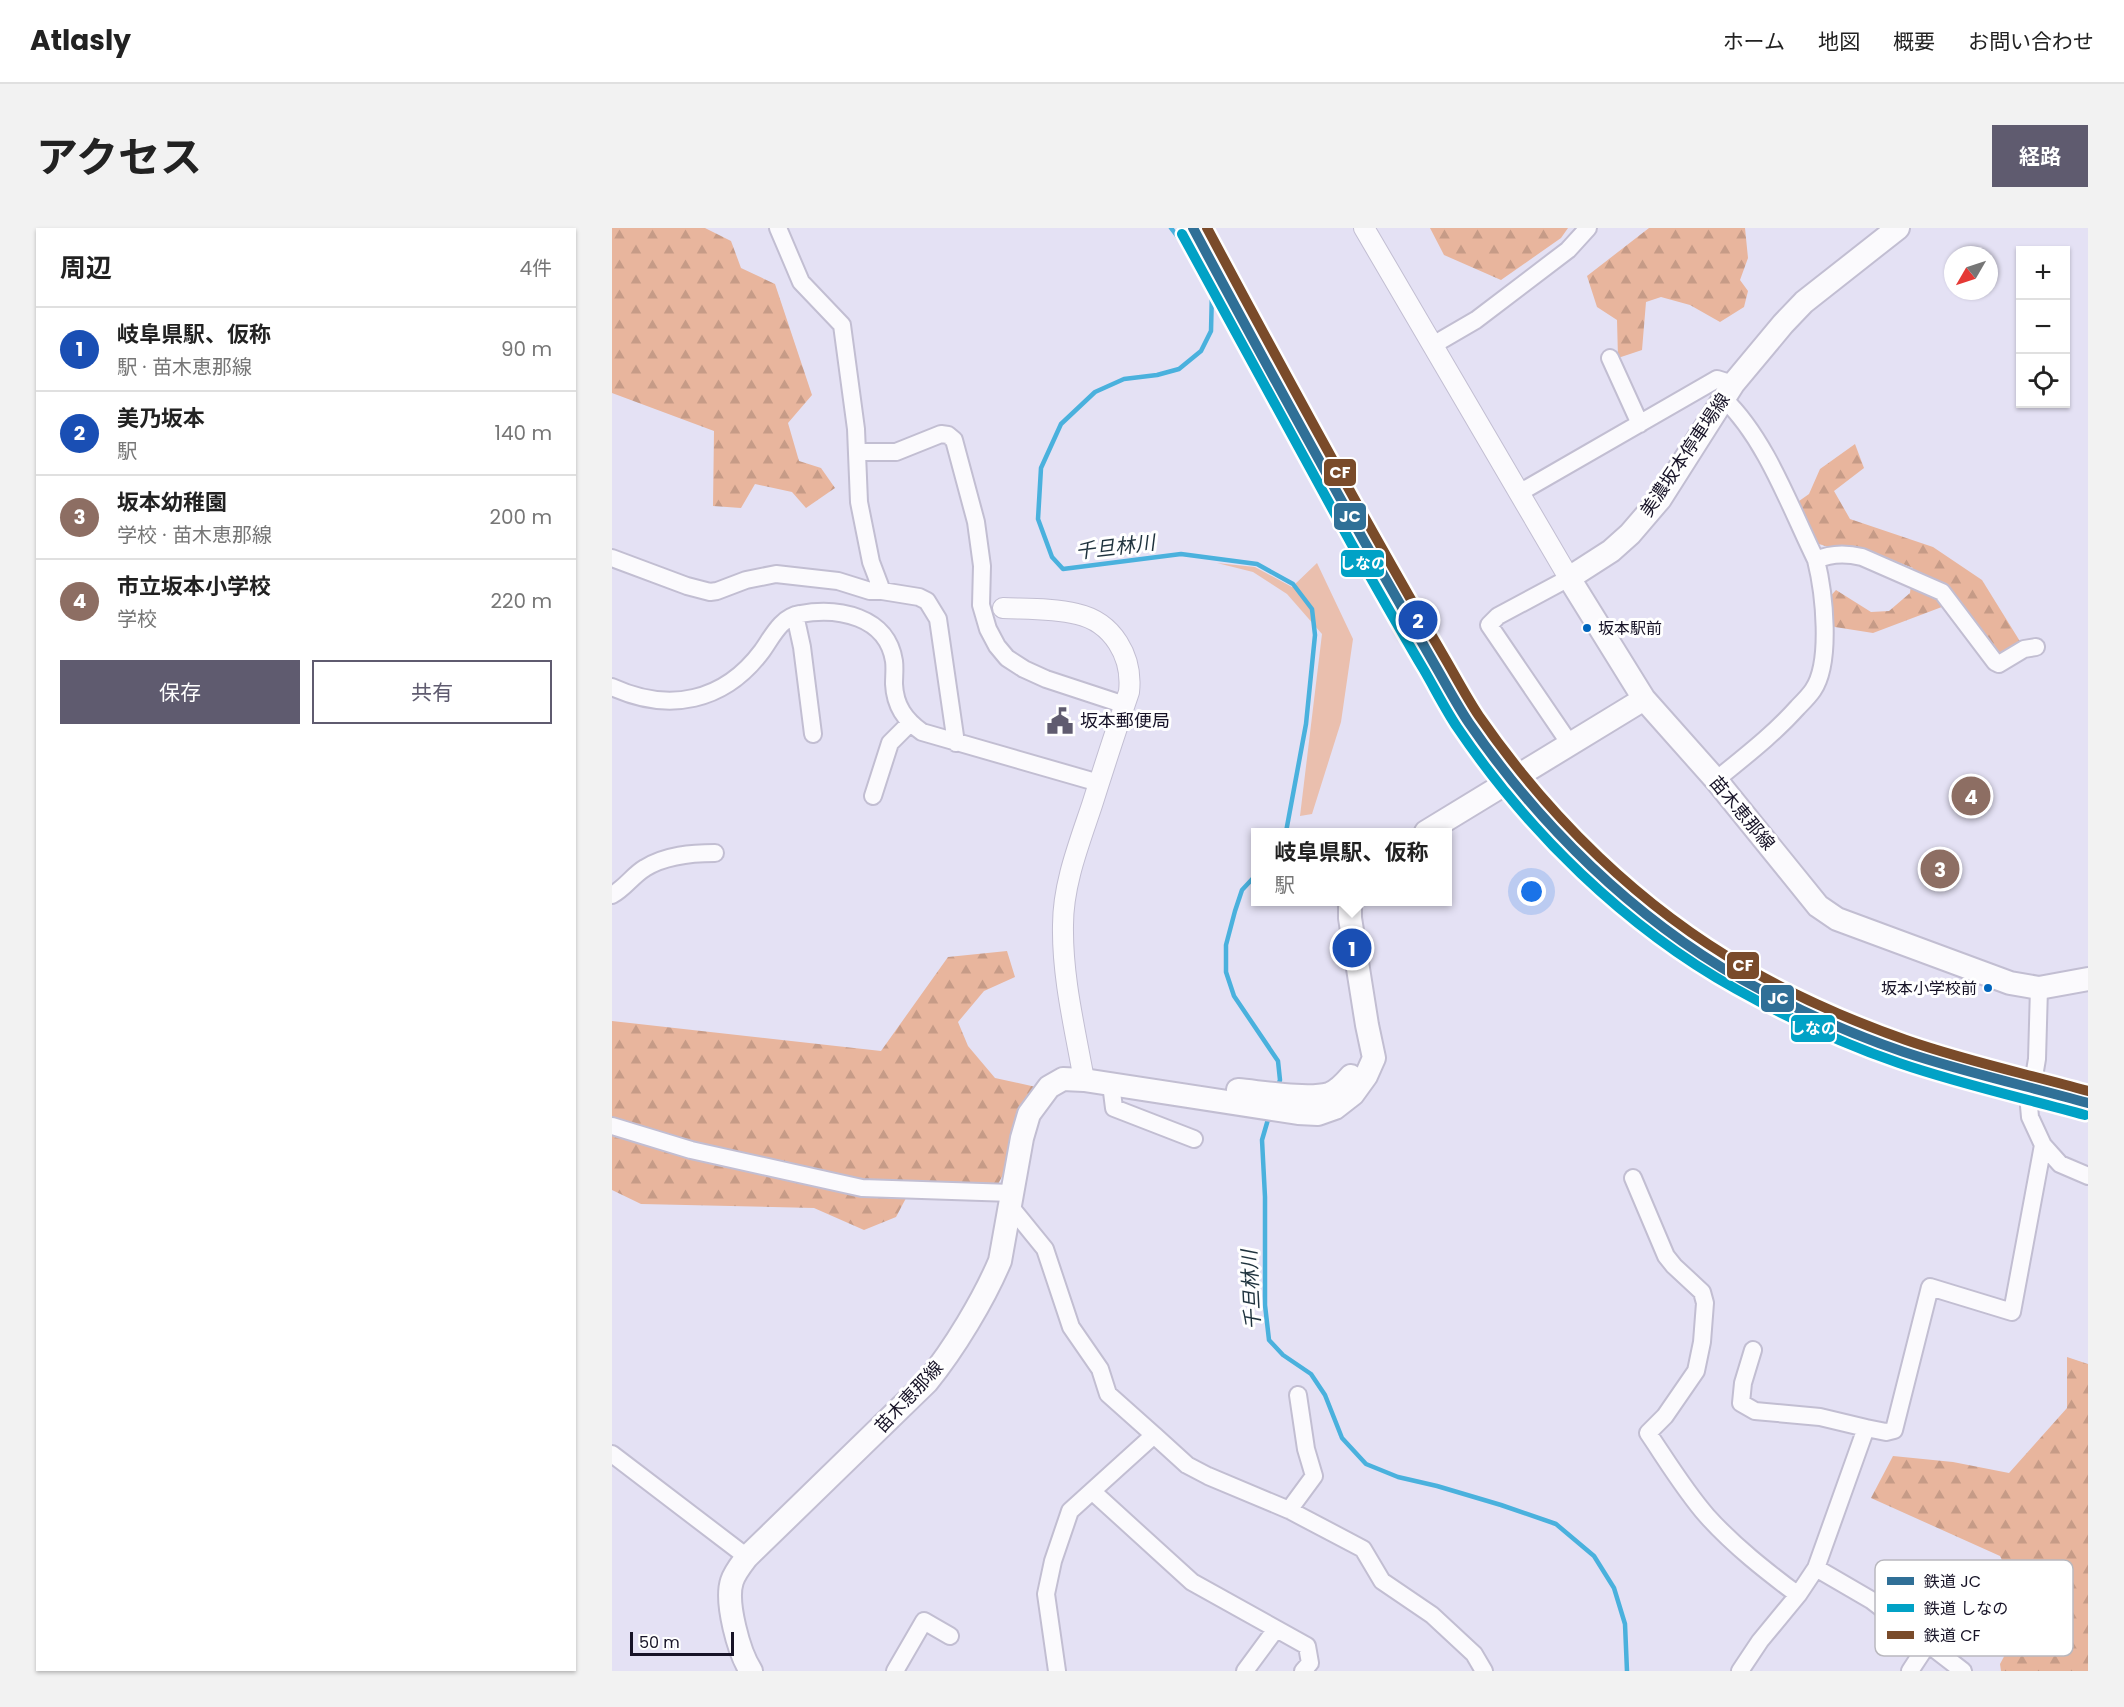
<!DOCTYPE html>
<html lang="ja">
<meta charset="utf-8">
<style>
:root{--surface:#fff;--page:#f2f2f2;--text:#222;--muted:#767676;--line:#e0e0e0;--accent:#5f5b6f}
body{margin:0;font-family:Poppins,"Noto Sans JP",sans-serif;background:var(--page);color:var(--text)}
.controls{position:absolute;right:18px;top:18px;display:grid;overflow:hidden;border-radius:0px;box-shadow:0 2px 4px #0004}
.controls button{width:54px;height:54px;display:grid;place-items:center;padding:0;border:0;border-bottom:2px solid var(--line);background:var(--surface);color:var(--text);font:30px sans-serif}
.compass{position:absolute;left:1332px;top:18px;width:54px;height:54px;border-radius:50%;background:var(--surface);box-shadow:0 2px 4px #0004;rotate:231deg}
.scale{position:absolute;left:18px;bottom:15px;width:104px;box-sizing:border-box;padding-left:6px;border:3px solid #171327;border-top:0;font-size:16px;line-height:21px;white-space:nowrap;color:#171327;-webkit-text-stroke:4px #fff;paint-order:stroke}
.you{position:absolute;left:920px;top:664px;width:21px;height:21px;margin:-15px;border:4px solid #fff;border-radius:50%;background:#1a73e8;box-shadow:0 0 0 9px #1a73e833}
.badge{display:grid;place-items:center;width:39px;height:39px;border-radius:50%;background:var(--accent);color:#fff;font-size:20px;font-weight:700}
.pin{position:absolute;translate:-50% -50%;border:3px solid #fff;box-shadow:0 2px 6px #0006}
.popup{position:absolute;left:639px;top:600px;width:201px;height:78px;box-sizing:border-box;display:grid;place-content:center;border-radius:0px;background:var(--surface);filter:drop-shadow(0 2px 4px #0005);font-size:20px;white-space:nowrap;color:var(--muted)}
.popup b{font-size:22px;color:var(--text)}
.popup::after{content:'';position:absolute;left:50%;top:100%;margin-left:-12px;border:12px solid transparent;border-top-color:var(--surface)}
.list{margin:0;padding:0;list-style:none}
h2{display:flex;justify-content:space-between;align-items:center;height:78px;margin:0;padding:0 24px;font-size:26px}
h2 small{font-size:20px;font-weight:400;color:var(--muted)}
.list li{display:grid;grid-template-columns:39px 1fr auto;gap:18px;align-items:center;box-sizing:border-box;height:84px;padding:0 24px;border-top:2px solid var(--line)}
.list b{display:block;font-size:22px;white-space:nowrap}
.list p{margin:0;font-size:20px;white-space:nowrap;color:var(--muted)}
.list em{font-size:20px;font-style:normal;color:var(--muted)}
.actions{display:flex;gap:12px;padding:18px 24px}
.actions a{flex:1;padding:14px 0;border:2px solid var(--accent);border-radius:0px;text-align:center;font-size:21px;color:var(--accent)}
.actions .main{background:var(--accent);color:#fff}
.icon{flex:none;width:33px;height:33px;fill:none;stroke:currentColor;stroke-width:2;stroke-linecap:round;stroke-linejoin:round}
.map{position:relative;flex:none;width:1476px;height:1443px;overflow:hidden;border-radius:0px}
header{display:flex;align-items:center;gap:36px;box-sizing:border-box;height:84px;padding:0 30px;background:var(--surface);border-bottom:2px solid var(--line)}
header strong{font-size:28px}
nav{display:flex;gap:33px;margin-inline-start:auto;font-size:21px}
.intro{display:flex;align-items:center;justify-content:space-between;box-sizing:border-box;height:144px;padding:0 36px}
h1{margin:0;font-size:42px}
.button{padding:15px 27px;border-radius:0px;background:var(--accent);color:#fff;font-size:21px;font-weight:700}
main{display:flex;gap:36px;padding:0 36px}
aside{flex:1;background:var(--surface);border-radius:0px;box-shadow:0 2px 4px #0004}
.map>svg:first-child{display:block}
</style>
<header>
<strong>Atlasly</strong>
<nav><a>ホーム</a><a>地図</a><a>概要</a><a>お問い合わせ</a></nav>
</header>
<div class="intro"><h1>アクセス</h1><a class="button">経路</a></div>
<main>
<aside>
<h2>周辺<small>4件</small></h2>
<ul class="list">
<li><span class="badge" style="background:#1a4fb4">1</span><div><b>岐阜県駅、仮称</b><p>駅 · 苗木恵那線</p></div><em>90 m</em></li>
<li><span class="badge" style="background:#1a4fb4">2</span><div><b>美乃坂本</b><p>駅</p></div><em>140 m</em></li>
<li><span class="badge" style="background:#8d6e63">3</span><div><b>坂本幼稚園</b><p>学校 · 苗木恵那線</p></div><em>200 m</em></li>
<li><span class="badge" style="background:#8d6e63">4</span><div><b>市立坂本小学校</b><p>学校</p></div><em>220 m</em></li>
</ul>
<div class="actions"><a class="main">保存</a><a>共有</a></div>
</aside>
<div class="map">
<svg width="1476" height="1443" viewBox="0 0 1476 1443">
<defs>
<pattern id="forest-firs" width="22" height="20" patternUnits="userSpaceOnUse" patternTransform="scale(1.5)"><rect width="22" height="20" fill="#e8b59d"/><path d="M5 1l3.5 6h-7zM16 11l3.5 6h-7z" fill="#c69b87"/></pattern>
</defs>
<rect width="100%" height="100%" fill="#e4e1f4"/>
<path fill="#eabfae" d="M 605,335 L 643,339 L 680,359 L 705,335 L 741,411 L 729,494 L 700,586 L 688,588 L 710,406 L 675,366 L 641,344 Z"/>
<path fill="url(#forest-firs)" d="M 0,0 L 93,0 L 119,13 L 129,40 L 163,56 L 200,167 L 176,195 L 187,233 L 209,240 L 223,260 L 194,280 L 180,264 L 143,256 L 129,280 L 101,278 L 102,203 L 0,165 Z
M 818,0 L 956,0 L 949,10 L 889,52 L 832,27 Z
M 1037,0 L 1133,0 L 1136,30 L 1128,52 L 1136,63 L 1132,79 L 1108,94 L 1078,77 L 1049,69 L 1034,74 L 1030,122 L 1006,130 L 1005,92 L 985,79 L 975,48 Z
M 1243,216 L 1252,240 L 1222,263 L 1238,291 L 1321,319 L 1370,352 L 1409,415 L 1385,429 L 1343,374 L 1261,405 L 1223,399 L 1214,394 L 1214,373 L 1224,362 L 1259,384 L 1277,383 L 1298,365 L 1301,340 L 1280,332 L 1236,325 L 1194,312 L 1180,278 L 1197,266 L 1208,241 Z
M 395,723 L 403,749 L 372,763 L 346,794 L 356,818 L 383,850 L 424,859 L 400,930 L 385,958 L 302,955 L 284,989 L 252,1002 L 202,980 L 29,976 L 0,962 L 0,793 L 269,823 L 336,729 Z
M 1455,1129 L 1476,1136 L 1476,1443 L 1389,1443 L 1388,1436 L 1410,1395 L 1412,1376 L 1388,1328 L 1259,1270 L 1281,1228 L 1341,1234 L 1397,1245 L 1455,1180 Z"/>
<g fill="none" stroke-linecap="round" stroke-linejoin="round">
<path stroke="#4ab1dd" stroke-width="4.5" d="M 559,0 L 581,29 L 600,63 L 599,103 L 589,123 L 567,141 L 545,147 L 512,151 L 483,164 L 449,196 L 429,240 L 426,291 L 440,329 L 451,341 L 569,326 L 645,336 L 681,356 L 700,381 L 703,407 L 694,496 L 674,604
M 644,647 L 630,662 L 623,683 L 614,717 L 614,744 L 622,768 L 666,833 L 668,852 L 665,860
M 657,888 L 650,912 L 653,969 L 653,1077 L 657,1112 L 671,1127 L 699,1146 L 713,1167 L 730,1210 L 754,1236 L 786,1249 L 825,1258 L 889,1277 L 944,1296 L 982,1328 L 1002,1360 L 1013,1396 L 1015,1443"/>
<defs>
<path id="minor" d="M 166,0 L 189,54 L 230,97 L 244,201 L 247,274 L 259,334 L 270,363
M 821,117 L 864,92 L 956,22 L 976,0
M 998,130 L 1028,196
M 245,224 L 284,224 L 329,206 L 336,207 L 342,212 L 364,294 L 370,338 L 369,377 L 376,401 L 385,418 L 395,430 L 412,441 L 434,451 L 513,477
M 907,265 L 1105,151 L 1121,156
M 0,330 L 75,358 L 98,364 L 105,363 L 134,352 L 164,346 L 226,353 L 258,363 L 270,363 L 307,369 L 315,373 L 326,391 L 344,515
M 1204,332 C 1219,325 1234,325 1250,329 L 1330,364 L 1383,434 L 1387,436 L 1412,421 L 1424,419
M 957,350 L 886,388 L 877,397 L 958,516
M 183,387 L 190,419 L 201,506
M 0,459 C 57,485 112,474 150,423 C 160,409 169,389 188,386 C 226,379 275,388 282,433 C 283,440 282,448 282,456 C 283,478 293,492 310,504 L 487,555
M 1104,552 C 1132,529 1161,507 1186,479 C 1191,474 1197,468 1201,462 C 1220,434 1212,364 1204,332 C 1178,279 1154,211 1112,171
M 261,568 L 278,515 L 298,495
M 0,667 C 13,660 21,647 33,640 C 54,627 80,625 103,625
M 1427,760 L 1425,831 L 1417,878 L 1418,889 L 1431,917 L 1448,936 L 1476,948
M 499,856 L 502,880 L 582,911
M 0,898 L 79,922 L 250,960 L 400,965
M 1021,950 L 1054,1028 L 1062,1038 L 1090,1064 L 1093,1075 L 1090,1114 L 1084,1143 L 1053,1188 L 1036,1205 C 1055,1233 1073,1263 1095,1288 C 1122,1318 1154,1343 1186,1367
M 398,978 L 433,1021 L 459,1099 L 488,1141 L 496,1166 L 542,1207 L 458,1283 L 441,1333 L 434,1366 L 445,1443
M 1141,1122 L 1131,1155 L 1129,1175 L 1143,1183 L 1208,1189 L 1254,1200
M 542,1207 L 575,1237 L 596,1248 L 677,1282 L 751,1321 L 770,1353 L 820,1387 L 862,1426 L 872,1443
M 0,1226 L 135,1329
M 480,1263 L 580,1354 L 695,1418 L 698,1435 L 691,1443
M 677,1282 L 702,1248 L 694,1221 L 686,1167
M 1204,1340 L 1259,1372 L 1351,1443
M 283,1443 L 312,1393 L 338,1408
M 633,1443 L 664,1401
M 1128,1443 L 1148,1413 L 1186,1367 L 1204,1340 L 1254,1200 L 1274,1204 L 1282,1202 L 1318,1059 L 1400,1084 L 1431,917
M 1298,1443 L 1315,1417"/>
<path id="tertiary" d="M 752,0 L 957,350
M 391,380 C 415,381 441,380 465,386 C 501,394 521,429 517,464 C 504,502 492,539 480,577 C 467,616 451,656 451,697 C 450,749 463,801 472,852"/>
<path id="secondary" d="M 1286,0 L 1192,74 L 1171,96 L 1121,156 L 1048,271 L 1018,306 L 999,323 L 957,350 L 1032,471 L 1104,552 L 1206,678 L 1225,691 L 1398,755 L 1427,760 L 1476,751
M 814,604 L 1032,471
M 626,862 C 649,864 695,872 717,866 C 726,863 733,855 739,848
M 139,1443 C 127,1425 113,1374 120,1353 C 123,1344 129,1337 135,1329 L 315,1154 C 342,1121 372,1071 388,1033 L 410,910 L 417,886 L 437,859 L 451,851 L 472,852 L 686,885 L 706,886 L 723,880 L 741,866 L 754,848 L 762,830 L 755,797 L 738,690 L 738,674"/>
</defs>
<use href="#minor" stroke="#c2bed2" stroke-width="20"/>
<use href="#tertiary" stroke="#c2bed2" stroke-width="22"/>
<use href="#secondary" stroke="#c2bed2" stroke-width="26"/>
<use href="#minor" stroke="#fbfafd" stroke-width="16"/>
<use href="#tertiary" stroke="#fbfafd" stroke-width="20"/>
<use href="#secondary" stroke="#fbfafd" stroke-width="22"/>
<defs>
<path id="rail-1" d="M 581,0 C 637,105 694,209 752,313 C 776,355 800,397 824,439 C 835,458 845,477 857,495 C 928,598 1021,689 1129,751 C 1181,780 1236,805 1292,824 C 1352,844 1415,858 1476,875"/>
<path id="rail-2" d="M 570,6 C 626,109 682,212 739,315 C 763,357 787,400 812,442 C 823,461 833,481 845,499 C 916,604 1013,699 1124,761 C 1176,790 1231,816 1287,835 C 1348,856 1411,870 1473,887"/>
<path id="rail-3" d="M 595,0 C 650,103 706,206 763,308 C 786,349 810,391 834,432 C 845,451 855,470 867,488 C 937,589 1028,679 1135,740 C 1185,769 1240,793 1294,812 C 1354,833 1415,846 1476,863"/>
</defs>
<use href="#rail-1" stroke="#fff" stroke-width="15"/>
<use href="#rail-2" stroke="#fff" stroke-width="15"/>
<use href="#rail-3" stroke="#fff" stroke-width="15"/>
<use href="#rail-1" stroke="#307097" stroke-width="10"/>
<use href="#rail-2" stroke="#01a2c6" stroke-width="10"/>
<use href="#rail-3" stroke="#7a4b2a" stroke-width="10"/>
</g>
<defs>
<symbol id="civic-bare" viewBox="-9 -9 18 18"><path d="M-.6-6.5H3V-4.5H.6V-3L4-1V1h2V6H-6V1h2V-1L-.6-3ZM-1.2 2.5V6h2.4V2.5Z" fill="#5f5b6f" stroke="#fff" stroke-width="2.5" paint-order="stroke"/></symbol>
</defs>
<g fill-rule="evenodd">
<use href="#civic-bare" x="429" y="474" width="38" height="38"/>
</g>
<g fill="#0065bd" stroke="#fff" stroke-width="2">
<circle cx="975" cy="400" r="5"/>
<circle cx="1376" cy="760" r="5"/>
</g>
<g text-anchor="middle" stroke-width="6" stroke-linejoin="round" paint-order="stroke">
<g font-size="16" fill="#171327" stroke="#fff" text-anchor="start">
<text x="986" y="406">坂本駅前</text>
<text x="1365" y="766" text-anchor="end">坂本小学校前</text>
</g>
<g font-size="18" fill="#171327" stroke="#fff">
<text transform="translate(1073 227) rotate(-56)" y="6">美濃坂本停車場線</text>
<text transform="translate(1130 585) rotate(50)" y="6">苗木恵那線</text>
<text transform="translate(297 1169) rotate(-47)" y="6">苗木恵那線</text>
</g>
<g font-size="18" fill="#171327" stroke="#fff" text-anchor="start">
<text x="468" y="499">坂本郵便局</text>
</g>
<g font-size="20" font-style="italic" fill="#1e323d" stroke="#fff">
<text transform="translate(503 319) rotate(-7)" y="7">千旦林川</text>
<text transform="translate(639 1062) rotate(-93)" y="7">千旦林川</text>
</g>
</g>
<rect x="1263" y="1332" width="198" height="96" rx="9" fill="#fff" stroke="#b9b8be" stroke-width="1.5"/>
<rect x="1275" y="1349" width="27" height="8" fill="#307097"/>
<rect x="1275" y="1376" width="27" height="8" fill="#01a2c6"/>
<rect x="1275" y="1403" width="27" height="8" fill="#7a4b2a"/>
<g font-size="16" fill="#171327">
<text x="1312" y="1359">鉄道 JC</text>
<text x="1312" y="1386">鉄道 しなの</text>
<text x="1312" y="1413">鉄道 CF</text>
</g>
<g stroke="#fff" stroke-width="2">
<rect x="711" y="230" width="34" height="29" rx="6" fill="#7a4b2a"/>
<rect x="721" y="274" width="34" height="29" rx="6" fill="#307097"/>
<rect x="728" y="321" width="45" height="29" rx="6" fill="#01a2c6"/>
<rect x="1114" y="723" width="34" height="29" rx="6" fill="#7a4b2a"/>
<rect x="1148" y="756" width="35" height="29" rx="6" fill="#307097"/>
<rect x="1178" y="786" width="46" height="29" rx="6" fill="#01a2c6"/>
</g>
<g font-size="16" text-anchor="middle" font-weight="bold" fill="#fff">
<text x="728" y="250">CF</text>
<text x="738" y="294">JC</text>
<text x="751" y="341">しなの</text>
<text x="1131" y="743">CF</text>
<text x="1166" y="776">JC</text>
<text x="1201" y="806">しなの</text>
</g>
</svg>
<div class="controls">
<button>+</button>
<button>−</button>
<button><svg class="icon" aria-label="locate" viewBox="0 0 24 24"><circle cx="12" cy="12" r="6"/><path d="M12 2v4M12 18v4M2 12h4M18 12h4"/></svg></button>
</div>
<svg class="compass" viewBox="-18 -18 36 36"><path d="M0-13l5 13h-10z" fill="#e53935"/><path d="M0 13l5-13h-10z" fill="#767676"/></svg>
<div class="scale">50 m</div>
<div class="you"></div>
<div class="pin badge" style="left:740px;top:720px;background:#1a4fb4">1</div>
<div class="popup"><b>岐阜県駅、仮称</b>駅</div>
<div class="pin badge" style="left:806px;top:392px;background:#1a4fb4">2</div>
<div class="pin badge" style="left:1328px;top:641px;background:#8d6e63">3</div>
<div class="pin badge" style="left:1359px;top:568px;background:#8d6e63">4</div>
</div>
</main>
